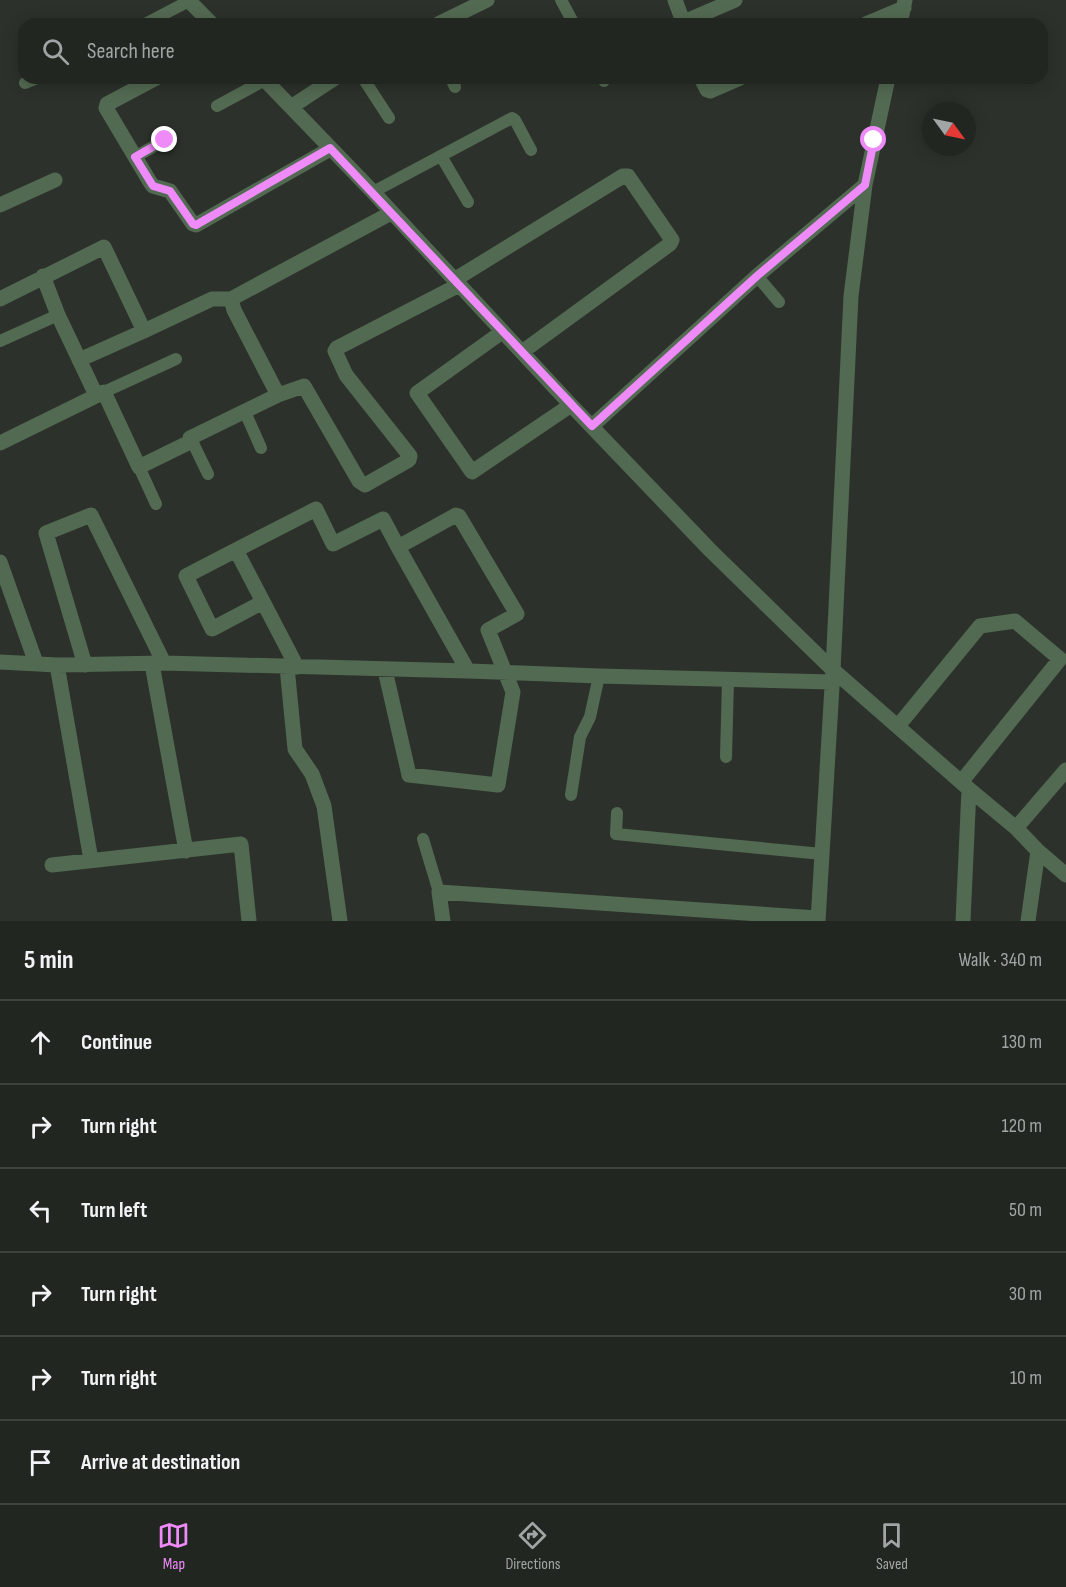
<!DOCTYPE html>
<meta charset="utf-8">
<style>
:root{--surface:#212620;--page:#292e29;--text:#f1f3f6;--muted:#a2a5a5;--line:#3e433e;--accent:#ee8bf8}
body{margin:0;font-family:"Sofia Sans Condensed",sans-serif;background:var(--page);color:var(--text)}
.compass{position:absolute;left:922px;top:102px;width:54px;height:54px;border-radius:50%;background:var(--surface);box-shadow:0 3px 15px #0003;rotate:123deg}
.stop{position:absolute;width:18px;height:18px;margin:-14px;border:4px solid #ee8bf8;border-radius:50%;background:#fff}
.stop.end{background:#ee8bf8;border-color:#fff;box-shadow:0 2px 6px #0008}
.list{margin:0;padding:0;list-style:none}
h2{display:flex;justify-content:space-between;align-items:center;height:78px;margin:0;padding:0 24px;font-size:26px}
h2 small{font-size:20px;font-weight:400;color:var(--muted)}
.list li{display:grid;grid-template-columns:39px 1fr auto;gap:18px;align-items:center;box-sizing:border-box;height:84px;padding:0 24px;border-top:2px solid var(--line)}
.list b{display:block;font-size:22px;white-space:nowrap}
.list em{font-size:20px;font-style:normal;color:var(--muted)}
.icon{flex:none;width:33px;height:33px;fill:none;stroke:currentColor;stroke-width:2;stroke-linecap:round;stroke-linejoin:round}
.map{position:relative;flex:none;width:1066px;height:921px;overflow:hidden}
.search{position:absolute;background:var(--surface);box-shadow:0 3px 15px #0003;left:18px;right:18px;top:18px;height:66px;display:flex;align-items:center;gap:15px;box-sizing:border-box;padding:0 21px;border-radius:18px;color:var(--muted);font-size:22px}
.sheet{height:582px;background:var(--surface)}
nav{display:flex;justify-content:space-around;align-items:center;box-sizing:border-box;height:84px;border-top:2px solid var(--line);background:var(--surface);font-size:16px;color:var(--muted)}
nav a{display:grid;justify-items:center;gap:3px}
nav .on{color:var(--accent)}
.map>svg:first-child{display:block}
</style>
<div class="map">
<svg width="1066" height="921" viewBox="0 0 1066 921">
<rect width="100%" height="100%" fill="#2c322b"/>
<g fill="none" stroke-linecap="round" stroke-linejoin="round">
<path stroke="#536a52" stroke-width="12" d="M 561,0 L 574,24
M 145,24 L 189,1
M 363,78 L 389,118
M 451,78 L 455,87
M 602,78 L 604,81
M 25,83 L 37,78
M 217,106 L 265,80
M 441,156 L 468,202
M 135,157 L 165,140
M 373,192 L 512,118 L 515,120 L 531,150
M 757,276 L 779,302
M 0,341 L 58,315
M 104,392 L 176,359
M 245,412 L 261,448
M 192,441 L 208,474
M 139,467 L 156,504
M 726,757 L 728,680
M 571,795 L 580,737 L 590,717 L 599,676
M 617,813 L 616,834 L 822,854
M 423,839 L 439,892"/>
<path stroke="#536a52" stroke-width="15" d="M 188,0 L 212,24
M 675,0 L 684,24
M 684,22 L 735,0
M 438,24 L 487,0
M 866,24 L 904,8
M 900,24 L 905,0
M 156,78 L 107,104 L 106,108 L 150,182 L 153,186 L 170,191 L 193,224 L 196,225 L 330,149
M 263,78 L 373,192 L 571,405 L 710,550 L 833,670 L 969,789 L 1016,828 L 1038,851 L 1066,875
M 701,78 L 707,90 L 710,91 L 740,78
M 291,107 L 335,78
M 0,205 L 55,180
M 43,276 L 58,315 L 96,395
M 454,280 L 623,176 L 628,176 L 672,240 L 670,244 L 522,352
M 0,299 L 104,247 L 144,331
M 231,299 L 234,310 L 278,395
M 502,332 L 417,393 L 472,472 L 571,405
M 79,360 L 144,331 L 212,299 L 231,299 L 391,213
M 592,426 L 757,276 L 865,185
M 0,443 L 104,392 L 139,467 L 192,441 L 190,438 L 278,395 L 304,386 L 359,481 L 365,485 L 409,460 L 410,456 L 346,375 L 335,351 L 337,348 L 459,285
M 236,550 L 186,576 L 212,629 L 263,602
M 0,562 L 36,663
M 0,662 L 57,665 L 164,663 L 468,671 L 599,676 L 832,682
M 152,664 L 186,851
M 57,665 L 91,860
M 85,665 L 46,533 L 91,515 L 164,663
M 287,667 L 295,749 L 312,774 L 324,806 L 340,921
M 297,667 L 236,550 L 316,509 L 333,544 L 383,519 L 398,547
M 385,670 L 409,775 L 498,785 L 513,692 L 488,630 L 517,614 L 459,516 L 456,515 L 398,547 L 468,671
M 898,726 L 980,626 L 1015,621 L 1060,659 L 962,781
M 1016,828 L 1066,770
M 52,865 L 241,844 L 249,921
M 443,921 L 439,892 L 818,918
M 818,921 L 833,670 L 851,296 L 865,185 L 888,78
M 963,921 L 969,789
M 1028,921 L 1038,851"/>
</g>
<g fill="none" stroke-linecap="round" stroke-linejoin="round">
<path stroke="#ee8bf8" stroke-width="8" d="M 165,140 L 135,157 L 153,186 L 170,191 L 193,224 L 196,225 L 330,148 L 592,426 L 757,276 L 865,185 L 874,140"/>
</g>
</svg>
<svg class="compass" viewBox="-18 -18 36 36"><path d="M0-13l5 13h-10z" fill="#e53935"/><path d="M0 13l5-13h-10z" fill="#a2a5a5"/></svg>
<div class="stop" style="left:874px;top:140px"></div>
<div class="stop end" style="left:165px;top:140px"></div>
<div class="search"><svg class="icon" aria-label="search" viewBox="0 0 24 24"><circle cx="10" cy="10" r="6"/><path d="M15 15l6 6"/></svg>Search here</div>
</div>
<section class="sheet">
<h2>5 min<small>Walk · 340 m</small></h2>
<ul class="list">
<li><svg class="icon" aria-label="ahead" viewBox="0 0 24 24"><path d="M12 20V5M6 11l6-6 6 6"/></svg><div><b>Continue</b></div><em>130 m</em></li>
<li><svg class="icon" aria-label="right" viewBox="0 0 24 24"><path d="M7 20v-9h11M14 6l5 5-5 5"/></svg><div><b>Turn right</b></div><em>120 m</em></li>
<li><svg class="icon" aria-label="left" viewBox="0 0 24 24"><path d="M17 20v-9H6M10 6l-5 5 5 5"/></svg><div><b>Turn left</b></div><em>50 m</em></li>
<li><svg class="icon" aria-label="right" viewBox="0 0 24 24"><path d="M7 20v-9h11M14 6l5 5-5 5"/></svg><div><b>Turn right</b></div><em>30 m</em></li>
<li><svg class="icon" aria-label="right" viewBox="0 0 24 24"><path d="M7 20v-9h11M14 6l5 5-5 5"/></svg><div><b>Turn right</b></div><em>10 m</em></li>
<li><svg class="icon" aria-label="arrive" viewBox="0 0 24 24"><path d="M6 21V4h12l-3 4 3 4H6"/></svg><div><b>Arrive at destination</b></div></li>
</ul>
</section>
<nav>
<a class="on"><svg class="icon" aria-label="map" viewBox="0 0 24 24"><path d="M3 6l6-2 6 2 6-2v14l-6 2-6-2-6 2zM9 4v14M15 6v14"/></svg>Map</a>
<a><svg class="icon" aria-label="directions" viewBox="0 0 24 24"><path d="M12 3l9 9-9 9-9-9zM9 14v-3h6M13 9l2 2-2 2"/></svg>Directions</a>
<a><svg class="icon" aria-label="saved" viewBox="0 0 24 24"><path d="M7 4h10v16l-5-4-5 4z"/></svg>Saved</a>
</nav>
